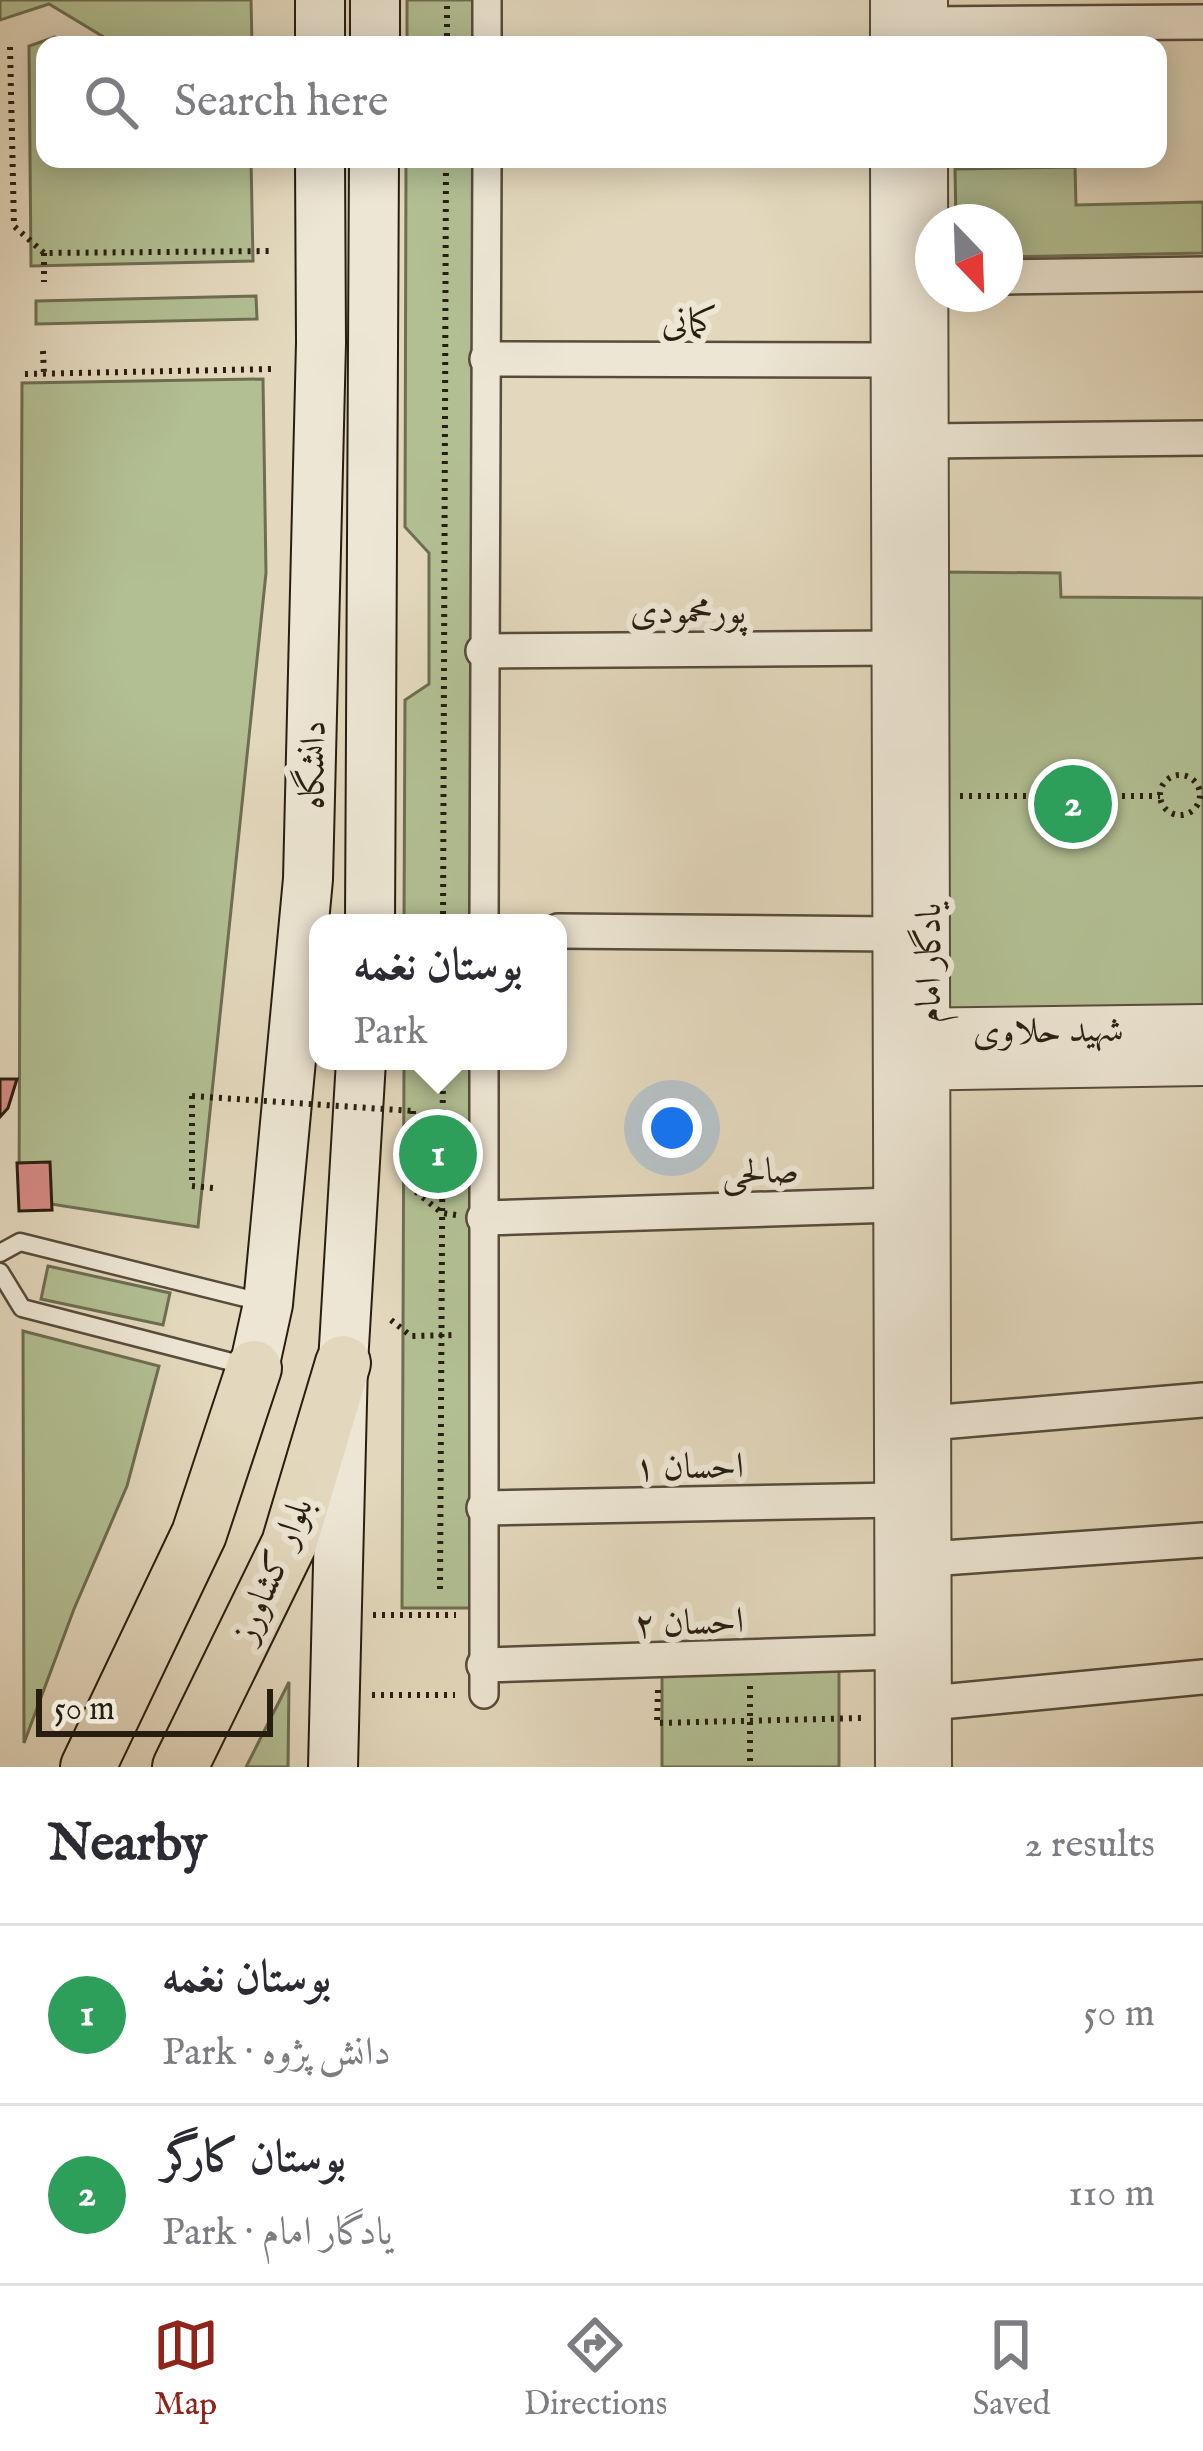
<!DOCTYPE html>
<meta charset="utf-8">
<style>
:root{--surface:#fff;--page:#f2f2f3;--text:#2b2b33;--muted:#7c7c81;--line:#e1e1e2;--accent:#8f2418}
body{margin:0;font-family:"IM FELL English",Amiri,serif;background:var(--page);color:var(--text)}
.compass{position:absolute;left:915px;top:204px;width:108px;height:108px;border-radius:50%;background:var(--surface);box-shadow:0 6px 30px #0003;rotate:157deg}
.scale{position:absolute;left:36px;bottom:30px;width:237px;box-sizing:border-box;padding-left:12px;border:6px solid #281e10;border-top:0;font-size:33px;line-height:42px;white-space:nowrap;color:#281e10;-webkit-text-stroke:9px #ede6d4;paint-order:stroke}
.you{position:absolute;left:672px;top:1128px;width:42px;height:42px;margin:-30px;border:9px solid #fff;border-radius:50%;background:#1a73e8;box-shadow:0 0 0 18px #1a73e833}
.badge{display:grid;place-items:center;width:78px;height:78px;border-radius:50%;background:var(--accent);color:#fff;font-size:39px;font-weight:700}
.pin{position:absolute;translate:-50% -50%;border:6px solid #fff;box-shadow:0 3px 12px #0006}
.popup{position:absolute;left:309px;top:914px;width:258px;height:156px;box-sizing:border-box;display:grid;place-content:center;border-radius:24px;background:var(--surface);filter:drop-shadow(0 3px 9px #0005);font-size:39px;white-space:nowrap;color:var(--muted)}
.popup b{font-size:45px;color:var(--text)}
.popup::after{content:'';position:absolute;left:50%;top:100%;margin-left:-24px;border:24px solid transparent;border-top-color:var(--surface)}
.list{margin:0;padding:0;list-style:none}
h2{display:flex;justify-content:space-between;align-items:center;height:156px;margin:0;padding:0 48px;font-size:51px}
h2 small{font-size:39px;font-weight:400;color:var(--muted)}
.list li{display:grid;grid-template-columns:78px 1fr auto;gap:36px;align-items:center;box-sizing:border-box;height:180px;padding:0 48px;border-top:3px solid var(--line)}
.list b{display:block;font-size:45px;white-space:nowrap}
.list p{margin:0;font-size:39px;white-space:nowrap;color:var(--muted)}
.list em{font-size:39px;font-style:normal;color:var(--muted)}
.icon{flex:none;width:66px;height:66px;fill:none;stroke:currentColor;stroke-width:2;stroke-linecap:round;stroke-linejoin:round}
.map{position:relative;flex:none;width:1203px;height:1767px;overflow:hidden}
.search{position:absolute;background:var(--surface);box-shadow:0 6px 30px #0003;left:36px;right:36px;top:36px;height:132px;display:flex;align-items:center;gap:30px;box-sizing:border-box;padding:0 42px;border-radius:24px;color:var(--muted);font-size:45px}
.sheet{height:516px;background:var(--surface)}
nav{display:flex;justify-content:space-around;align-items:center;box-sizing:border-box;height:168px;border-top:3px solid var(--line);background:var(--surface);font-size:33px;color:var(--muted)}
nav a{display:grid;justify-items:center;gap:6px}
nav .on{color:var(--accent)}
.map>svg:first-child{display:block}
</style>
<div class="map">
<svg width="1203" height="1767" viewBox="0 0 1203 1767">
<rect width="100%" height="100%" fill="#e3d8bd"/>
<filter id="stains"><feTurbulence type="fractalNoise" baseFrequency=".00167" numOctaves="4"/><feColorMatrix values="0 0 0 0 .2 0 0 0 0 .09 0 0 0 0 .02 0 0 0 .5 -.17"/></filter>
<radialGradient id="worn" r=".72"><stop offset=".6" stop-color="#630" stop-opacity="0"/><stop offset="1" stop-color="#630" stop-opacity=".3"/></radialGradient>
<path fill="#b2bf93" stroke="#6d6e52" stroke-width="3" d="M 0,0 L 251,0 L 252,45 L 117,45 L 49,4 L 0,20 Z
M 407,0 L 476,0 L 475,45 L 407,45 Z
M 55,37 L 68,45 L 45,45 L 45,159 L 251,159 L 253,261 L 31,266 L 29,46 Z
M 406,159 L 475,159 L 473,923 L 404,923 L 405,700 L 429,684 L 429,553 L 405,527 Z
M 1075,167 L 1076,205 L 1203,202 L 1203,253 L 1005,257 L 1005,222 L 956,222 L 955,169 Z
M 256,296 L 257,319 L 36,324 L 36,301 Z
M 263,379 L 266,573 L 198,1227 L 19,1199 L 22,383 Z
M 944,572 L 1060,573 L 1061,597 L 1203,598 L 1203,1011 L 942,1011 Z
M 404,1061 L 473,1061 L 471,1608 L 402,1608 Z
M 48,1266 L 170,1293 L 163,1325 L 41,1299 Z
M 23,1331 L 159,1366 L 127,1486 L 74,1609 L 24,1743 Z
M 839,1667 L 839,1767 L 662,1767 L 662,1668 Z
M 289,1682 L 288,1767 L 246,1767 Z"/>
<path fill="#d88b86" stroke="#281e10" stroke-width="3" d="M 0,1079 L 17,1079 L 8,1108 L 0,1117 Z
M 50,1162 L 52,1210 L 19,1211 L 17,1163 Z"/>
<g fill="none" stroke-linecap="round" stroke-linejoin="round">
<defs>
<path id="service" d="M 0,1253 L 20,1242 L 261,1302
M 0,1272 L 22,1308 L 247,1366"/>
<path id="pedestrian" d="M 487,0 L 487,45
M 484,923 L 487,159
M 484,1061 L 484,1694"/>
<path id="minor" d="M 926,24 L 1203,22
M 1005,277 L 1203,274
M 487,359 L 892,360
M 925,441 L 1203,438
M 483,651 L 893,648
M 558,931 L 894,934
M 484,1218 L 894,1205
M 929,1423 L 1203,1400
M 484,1508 L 896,1500
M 929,1559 L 1203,1540
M 484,1665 L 896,1652
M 930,1703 L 1203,1677"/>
<path id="tertiary" d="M 892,45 L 892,0
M 926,45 L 926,0
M 892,159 L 897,1767
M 926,159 L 930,1767
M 898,1030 L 1203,1026
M 901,1069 L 1203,1064"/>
<path id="secondary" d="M 320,0 L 320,45
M 375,45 L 375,0
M 370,923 L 374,159
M 254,1368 L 268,1304 L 308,879 L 321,343 L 320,159
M 333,1767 L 343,1363 L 361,1061"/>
<path id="primary" d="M 88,1767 L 199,1534 L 254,1368
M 180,1767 L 289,1544 L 343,1363"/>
</defs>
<use href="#service" stroke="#574c3b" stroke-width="21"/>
<use href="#pedestrian" stroke="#574c3b" stroke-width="32"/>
<use href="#minor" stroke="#574c3b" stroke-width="38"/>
<use href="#tertiary" stroke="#574c3b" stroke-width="46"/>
<use href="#secondary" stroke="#281e10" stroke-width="52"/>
<use href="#primary" stroke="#281e10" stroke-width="58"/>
<path stroke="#281e10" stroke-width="6" stroke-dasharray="3 6" stroke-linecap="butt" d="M 447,45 L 447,0
M 10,47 L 14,226 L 44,253 L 271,251
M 44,253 L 44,282
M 43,351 L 44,374
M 25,374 L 274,369
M1160 795a20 20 0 1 1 40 0a20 20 0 1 1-40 0Z
M 960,796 L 1160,796
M 443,923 L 446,159
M 192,1096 L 192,1186 L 213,1188
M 413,1111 L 415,1191 L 442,1213 L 456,1215
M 391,1320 L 411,1336 L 456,1335
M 440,1589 L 443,1061
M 373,1615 L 456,1615
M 750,1686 L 750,1767
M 658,1690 L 657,1723 L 863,1718
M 372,1695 L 455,1695"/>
<use href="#service" stroke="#ede6d4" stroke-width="16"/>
<use href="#pedestrian" stroke="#ede6d4" stroke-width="27"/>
<use href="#minor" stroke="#ede6d4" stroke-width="33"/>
<use href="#tertiary" stroke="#ede6d4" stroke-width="42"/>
<use href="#secondary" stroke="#ede6d4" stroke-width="48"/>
<use href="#primary" stroke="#e3d8bd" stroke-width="54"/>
<path stroke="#281e10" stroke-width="6" stroke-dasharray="3 6" stroke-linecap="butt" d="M 192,1096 L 413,1111"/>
</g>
<g text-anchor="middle" stroke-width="12" stroke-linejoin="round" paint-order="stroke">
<g font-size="36" fill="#281e10" stroke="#ede6d4">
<text x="689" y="333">کمانی</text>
<text x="688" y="623">پورمحمودی</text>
<text transform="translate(311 765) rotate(-89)" y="13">دانشگاه</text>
<text transform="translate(927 963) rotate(-90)" y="13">یادگار امام</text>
<text transform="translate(1048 1029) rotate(-1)" y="13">شهید حلاوی</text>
<text transform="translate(760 1170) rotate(-2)" y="13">صالحی</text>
<text transform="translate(689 1465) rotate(-1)" y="13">احسان ۱</text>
<text transform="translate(271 1569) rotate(-67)" y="13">بلوار کشاورز</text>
<text transform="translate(689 1621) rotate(-2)" y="13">احسان ۲</text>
</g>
</g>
<rect width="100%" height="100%" filter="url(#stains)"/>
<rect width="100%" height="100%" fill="url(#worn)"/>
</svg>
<svg class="compass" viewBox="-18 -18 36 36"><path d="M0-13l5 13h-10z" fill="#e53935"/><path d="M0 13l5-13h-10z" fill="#7c7c81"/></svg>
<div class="scale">50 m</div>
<div class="you"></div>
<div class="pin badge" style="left:438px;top:1154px;background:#2e9e5b">1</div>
<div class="popup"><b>بوستان نغمه</b>Park</div>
<div class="pin badge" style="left:1073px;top:804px;background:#2e9e5b">2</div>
<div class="search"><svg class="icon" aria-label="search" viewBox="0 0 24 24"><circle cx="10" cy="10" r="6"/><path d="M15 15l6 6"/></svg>Search here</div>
</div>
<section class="sheet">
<h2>Nearby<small>2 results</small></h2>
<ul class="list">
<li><span class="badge" style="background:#2e9e5b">1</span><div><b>بوستان نغمه</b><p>Park · دانش پژوه</p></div><em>50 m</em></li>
<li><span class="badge" style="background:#2e9e5b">2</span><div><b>بوستان کارگر</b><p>Park · یادگار امام</p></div><em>110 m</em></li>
</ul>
</section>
<nav>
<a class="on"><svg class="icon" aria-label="map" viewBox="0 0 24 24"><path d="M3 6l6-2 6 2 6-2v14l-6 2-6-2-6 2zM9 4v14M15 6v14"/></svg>Map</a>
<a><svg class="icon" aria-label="directions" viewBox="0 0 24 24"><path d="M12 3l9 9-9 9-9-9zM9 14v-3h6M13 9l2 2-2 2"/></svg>Directions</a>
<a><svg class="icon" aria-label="saved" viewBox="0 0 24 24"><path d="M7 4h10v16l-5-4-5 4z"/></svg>Saved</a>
</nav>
